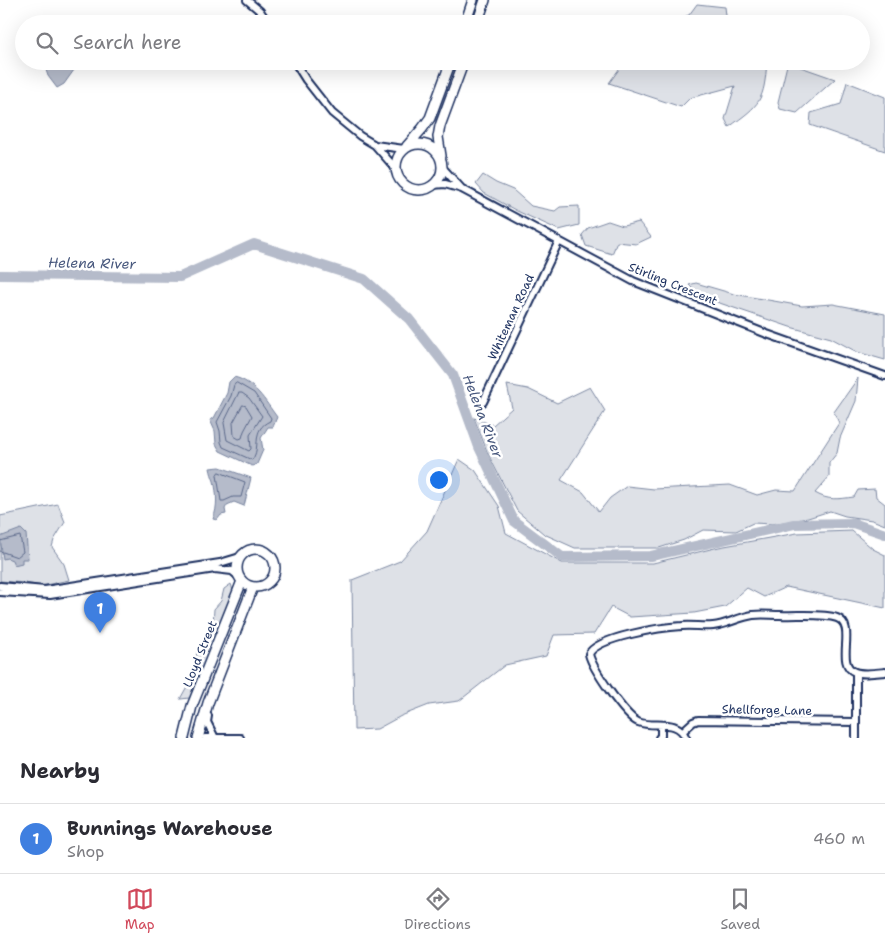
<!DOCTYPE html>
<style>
:root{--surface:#fff;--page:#f2f2f3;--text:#2b2b33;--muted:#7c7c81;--line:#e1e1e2;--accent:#d1495b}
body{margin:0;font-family:"Shantell Sans",sans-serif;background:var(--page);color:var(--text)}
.you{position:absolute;left:438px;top:479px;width:18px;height:18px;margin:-12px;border:4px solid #fff;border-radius:50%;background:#1a73e8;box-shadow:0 0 0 8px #1a73e833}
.badge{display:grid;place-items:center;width:32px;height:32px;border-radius:50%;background:var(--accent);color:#fff;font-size:16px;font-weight:700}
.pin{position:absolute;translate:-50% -41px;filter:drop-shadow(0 1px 2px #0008)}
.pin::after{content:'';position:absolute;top:26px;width:18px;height:15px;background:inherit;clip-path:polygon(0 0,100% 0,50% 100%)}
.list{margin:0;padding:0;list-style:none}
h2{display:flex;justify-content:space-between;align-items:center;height:65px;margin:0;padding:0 20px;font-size:21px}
h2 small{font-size:16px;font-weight:400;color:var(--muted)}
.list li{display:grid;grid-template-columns:32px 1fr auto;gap:15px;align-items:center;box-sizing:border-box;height:70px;padding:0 20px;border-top:1px solid var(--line)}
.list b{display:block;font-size:19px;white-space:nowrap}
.list p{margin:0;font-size:16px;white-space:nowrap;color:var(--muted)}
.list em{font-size:16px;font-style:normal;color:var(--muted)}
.icon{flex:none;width:28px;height:28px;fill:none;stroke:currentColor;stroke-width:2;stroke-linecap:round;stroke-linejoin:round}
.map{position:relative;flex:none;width:885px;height:738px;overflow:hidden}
.search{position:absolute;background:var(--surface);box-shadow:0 5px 20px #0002;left:15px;right:15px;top:15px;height:55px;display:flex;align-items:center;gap:12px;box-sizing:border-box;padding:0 18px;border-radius:28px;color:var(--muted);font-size:19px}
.sheet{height:135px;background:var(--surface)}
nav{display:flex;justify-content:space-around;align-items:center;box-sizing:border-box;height:70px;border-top:1px solid var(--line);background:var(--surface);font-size:14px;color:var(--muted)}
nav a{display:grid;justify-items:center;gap:2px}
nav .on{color:var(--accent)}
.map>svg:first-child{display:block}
</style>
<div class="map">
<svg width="885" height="738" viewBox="0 0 885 738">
<rect width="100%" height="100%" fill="#fff"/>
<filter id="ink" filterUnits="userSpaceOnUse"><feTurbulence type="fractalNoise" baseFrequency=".02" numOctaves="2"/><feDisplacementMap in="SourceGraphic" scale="10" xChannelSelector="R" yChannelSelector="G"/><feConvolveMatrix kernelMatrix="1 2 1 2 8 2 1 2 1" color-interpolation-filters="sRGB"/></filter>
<g filter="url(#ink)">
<path fill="#dee1e7" stroke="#7c88a2" d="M 697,4 L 725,7 L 727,24 L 665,24 L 689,15 Z
M 625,61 L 767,61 C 764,101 761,104 729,127 L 725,119 L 735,86 L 690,98 L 681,107 L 609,83 Z
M 787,65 L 795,65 L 835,79 L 797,113 L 780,109 L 778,102 Z
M 847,82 L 885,97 L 885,151 L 810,125 L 811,113 L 841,104 Z
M 483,175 L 496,183 L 513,190 L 531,206 L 555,211 L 560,207 L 579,206 L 579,225 L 559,230 L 517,211 L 484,193 L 476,184 Z
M 608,221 L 623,226 L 639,222 L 651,237 L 636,244 L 617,242 L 612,254 L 586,246 L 582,235 L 588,228 Z
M 696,283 L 734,294 L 802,306 L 833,304 L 885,314 L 885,360 L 857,352 L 831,338 L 790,327 L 699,296 L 689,285 Z
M 858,378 L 856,401 L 840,438 L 837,453 L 829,463 L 829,477 L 815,493 C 829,501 838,499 854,497 L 858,490 L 875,489 L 876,497 L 885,504 L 885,525 L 872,520 L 845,516 L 830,511 L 808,518 L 772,524 L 753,523 L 736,531 L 703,530 L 684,540 L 659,548 L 575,548 L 544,534 L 517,511 L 488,454 L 474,418 L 493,425 L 512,408 L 507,385 L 528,389 L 557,403 L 590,387 L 605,411 L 561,480 L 583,492 L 599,512 L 610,498 L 627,486 L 654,489 L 730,485 L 757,495 L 776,490 L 795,491 L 839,423 L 834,412 Z
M 459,459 L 475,470 L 499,506 L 506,533 L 562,563 L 653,563 L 719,547 L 797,533 L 852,531 L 873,549 L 885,555 L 885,608 L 786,587 L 764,597 L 747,588 L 725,607 L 694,613 L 630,617 L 611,607 L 594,634 L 554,635 L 546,656 L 505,665 L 459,701 L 429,705 L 401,716 L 377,729 L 354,730 L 352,580 L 400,561 L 427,531 Z
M 58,504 L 65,522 L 54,540 L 52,547 L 64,564 L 69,580 L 41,586 L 26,583 L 0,581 L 0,516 Z
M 231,584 L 233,591 L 192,695 L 189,698 L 181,699 L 180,699 L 190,681 L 197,653 L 209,633 L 213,624 L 214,609 L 221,601 L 224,589 Z"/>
<path fill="#b5bbca" stroke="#77839f" d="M 43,61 L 61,61 L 73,64 L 74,70 L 64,84 L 57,88 L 48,76 Z
M 234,377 C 255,382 265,401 277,417 L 273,427 L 268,427 L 261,438 L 263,450 L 257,464 L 252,466 L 220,451 L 216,444 L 215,431 L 210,420 L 214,418 L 227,393 L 229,382 Z
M 220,467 L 251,478 L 244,506 L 234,502 L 227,505 L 225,509 L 226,514 L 221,515 L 217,520 L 213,519 C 218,507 217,493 214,481 C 212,476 211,473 210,468 Z
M 21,529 L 26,534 L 28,559 L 22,559 L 22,563 L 14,565 L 12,560 L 7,558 L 3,559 L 0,537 Z"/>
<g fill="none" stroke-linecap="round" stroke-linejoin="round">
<path stroke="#596789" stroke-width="1" d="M 237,383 L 254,393 L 271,418 L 270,421 C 250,430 262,447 252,460 L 223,447 L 221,442 L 220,431 L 217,422 L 231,396 L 234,385 Z
M 239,393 L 242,393 L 249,398 L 262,416 L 250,435 L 251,449 L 249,451 L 227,440 L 224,423 Z
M 243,405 L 246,406 L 252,416 L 244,431 L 242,438 L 239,439 L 234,436 L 233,423 Z
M 219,472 L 245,482 L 241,497 L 233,497 L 224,501 L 221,501 L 217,475 Z
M 0,541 L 20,536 L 23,552 L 17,557 L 0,551"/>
<path stroke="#b5bbca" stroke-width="10" d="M 0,275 L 180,277 L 254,244 L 364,279 L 409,319 L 453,375 L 479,447 L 514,521 L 562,557 L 651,556 L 794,524 L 853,523 L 885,534"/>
<defs>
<path id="minor" d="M 247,0 L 260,11 L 269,24
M 294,61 L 306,80 L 332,113 L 360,136 L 375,145 L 396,169
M 375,145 L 404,149
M 442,167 L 461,188
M 432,185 L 445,184 L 462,189 L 633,281 L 767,334 L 885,376
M 483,402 L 559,241
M 0,586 L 45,590 L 220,563 L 240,557
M 0,592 L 50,595 L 215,569 L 232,571 L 238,576
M 208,716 L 207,722 L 215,738
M 683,731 L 693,722 L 698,720 L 856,722
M 205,738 L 240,738
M 659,738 L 661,736 L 661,725
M 686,738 C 677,717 655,729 638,722 C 625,716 592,668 589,654 C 597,637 663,627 682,626 C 692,625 702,627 713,626 C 726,625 739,617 753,615 C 762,614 771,615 780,615 C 796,616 822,613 837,618 C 858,626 834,664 855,672 C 863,675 876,673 885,672
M 856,738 L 856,673"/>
<path id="secondary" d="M 465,24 L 473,0
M 477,24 L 485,0
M396 167a23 23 0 1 1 46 0a23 23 0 1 1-46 0Z
M 407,146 L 422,129 L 430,118 L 451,61
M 441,156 L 438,137 L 440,126 L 464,61
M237 568a19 19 0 1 1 38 0a19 19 0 1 1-38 0Z
M 184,738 L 192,706 L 242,581
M 198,738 L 208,703 L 253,587"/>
</defs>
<use href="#minor" stroke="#1b2f5e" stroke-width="10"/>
<use href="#secondary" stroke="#1b2f5e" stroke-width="12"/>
<use href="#minor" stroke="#fff" stroke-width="6"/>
<use href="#secondary" stroke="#fff" stroke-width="9"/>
</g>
</g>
<g text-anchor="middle" stroke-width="5" stroke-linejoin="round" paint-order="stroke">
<g font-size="12" fill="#1b2f5e" stroke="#fff">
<text transform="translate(673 284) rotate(22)" y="4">Stirling Crescent</text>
<text transform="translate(511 317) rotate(-65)" y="4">Whiteman Road</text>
<text transform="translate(200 654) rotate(-68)" y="4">Lloyd Street</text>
<text transform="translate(767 710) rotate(1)" y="4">Shellforge Lane</text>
</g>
<g font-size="14" font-style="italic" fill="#49597e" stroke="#fff">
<text transform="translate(92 263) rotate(1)" y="5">Helena River</text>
<text transform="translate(483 416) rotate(69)" y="5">Helena River</text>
</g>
</g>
</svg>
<div class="you"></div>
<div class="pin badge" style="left:100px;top:633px;background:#3f7fe0">1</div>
<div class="search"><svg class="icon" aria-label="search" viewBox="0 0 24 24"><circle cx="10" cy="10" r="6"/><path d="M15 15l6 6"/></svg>Search here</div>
</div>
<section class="sheet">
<h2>Nearby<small></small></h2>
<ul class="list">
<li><span class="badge" style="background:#3f7fe0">1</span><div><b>Bunnings Warehouse</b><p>Shop</p></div><em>460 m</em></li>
</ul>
</section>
<nav>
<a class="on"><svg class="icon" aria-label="map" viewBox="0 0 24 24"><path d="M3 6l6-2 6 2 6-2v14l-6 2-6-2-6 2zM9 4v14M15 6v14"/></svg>Map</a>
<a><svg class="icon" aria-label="directions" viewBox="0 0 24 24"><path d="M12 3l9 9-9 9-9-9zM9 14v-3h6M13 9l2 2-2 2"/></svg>Directions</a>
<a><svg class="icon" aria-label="saved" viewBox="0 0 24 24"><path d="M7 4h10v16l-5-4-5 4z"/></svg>Saved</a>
</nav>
